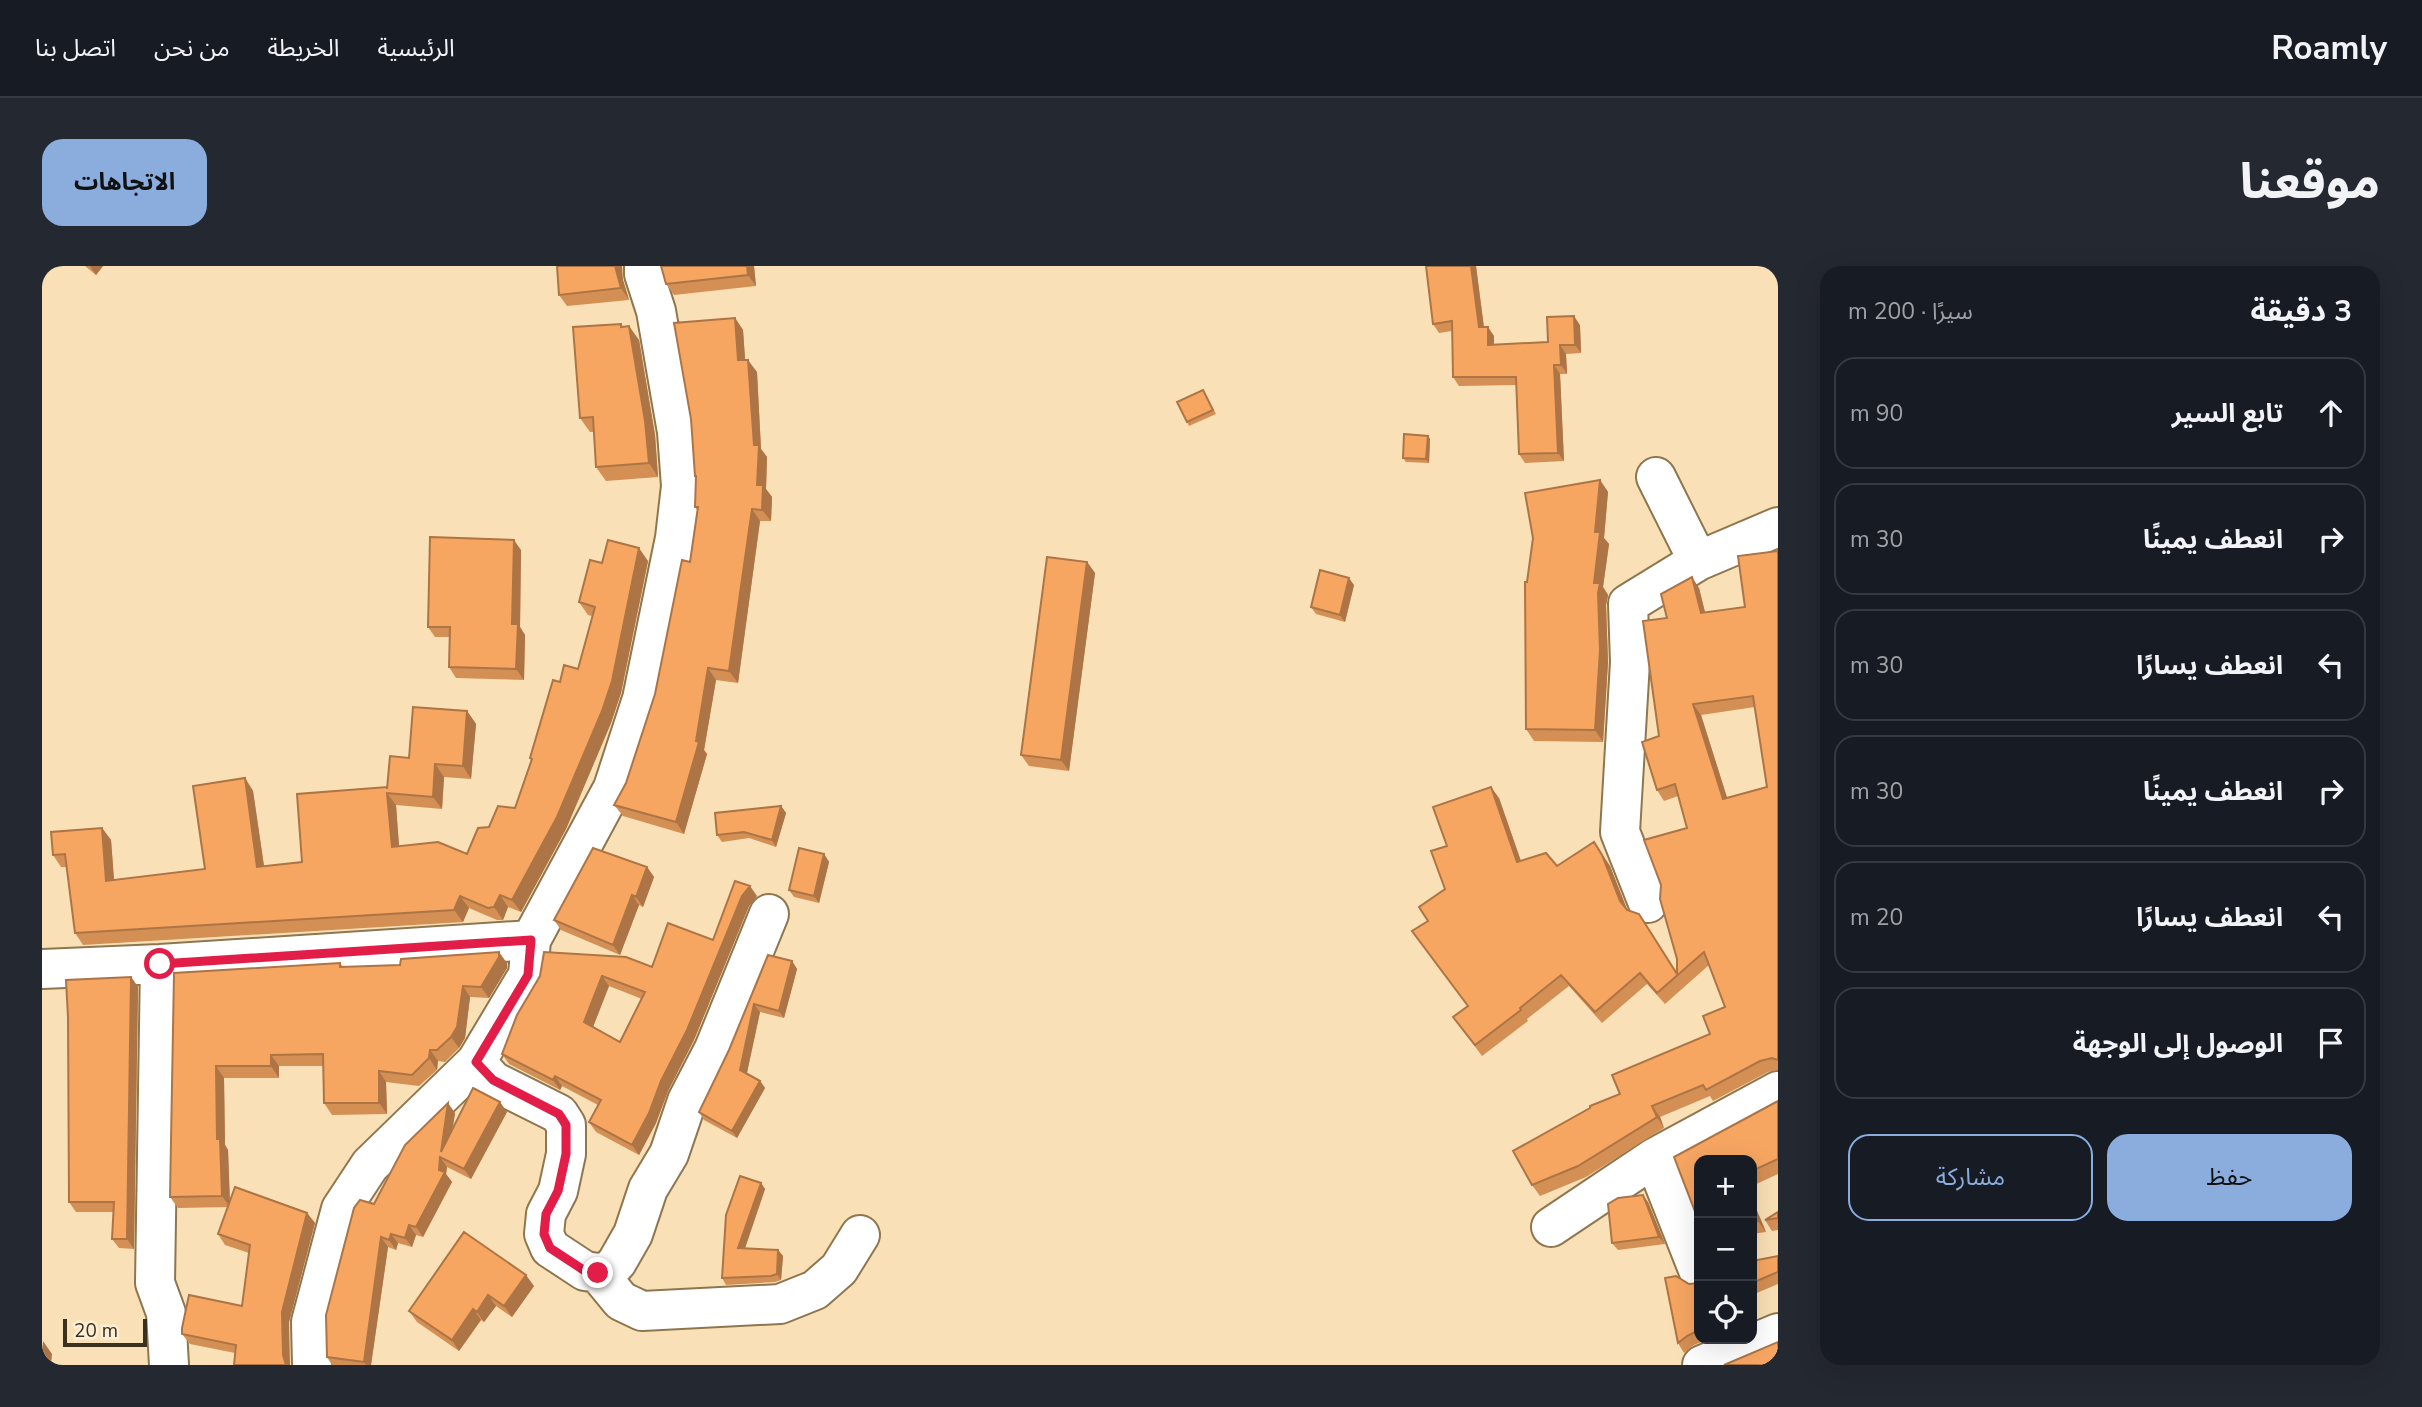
<!DOCTYPE html>
<html lang="ar">
<meta charset="utf-8">
<style>
:root{--surface:#171b24;--page:#242831;--text:#f1f3f6;--muted:#9ea1a6;--line:#363941;--accent:#8aadde}
body{margin:0;font-family:"Nunito Sans","Noto Sans Arabic",sans-serif;background:var(--page);color:var(--text);direction:rtl}
.controls{position:absolute;right:21px;bottom:21px;display:grid;overflow:hidden;border-radius:14px;box-shadow:0 7px 28px #0002}
.controls button{width:63px;height:63px;display:grid;place-items:center;padding:0;border:0;border-bottom:2px solid var(--line);background:var(--surface);color:var(--text);font:35px sans-serif}
.scale{position:absolute;left:21px;bottom:18px;width:84px;box-sizing:border-box;padding-left:7px;border:4px solid #3a3020;border-top:0;font-size:19px;line-height:24px;white-space:nowrap;color:#3a3020;-webkit-text-stroke:5px #feeed6;paint-order:stroke}
.stop{position:absolute;width:21px;height:21px;margin:-16px;border:5px solid #e11d48;border-radius:50%;background:#fff}
.stop.end{background:#e11d48;border-color:#fff;box-shadow:0 2px 7px #0008}
.list{margin:0;padding:0;list-style:none}
h2{display:flex;justify-content:space-between;align-items:center;height:91px;margin:0;padding:0 28px;font-size:30px}
h2 small{font-size:23px;font-weight:400;color:var(--muted)}
.list li{display:grid;grid-template-columns:46px 1fr auto;gap:21px;align-items:center;box-sizing:border-box;height:112px;margin:0 14px 14px;padding:0 14px;border:2px solid var(--line);border-radius:21px}
.list b{display:block;font-size:26px;white-space:nowrap}
.list em{font-size:23px;font-style:normal;color:var(--muted)}
.actions{display:flex;gap:14px;padding:21px 28px}
.actions a{flex:1;padding:16px 0;border:2px solid var(--accent);border-radius:21px;text-align:center;font-size:24px;color:var(--accent)}
.actions .main{background:var(--accent);color:#111}
.icon{flex:none;width:38px;height:38px;fill:none;stroke:currentColor;stroke-width:2;stroke-linecap:round;stroke-linejoin:round}
.map{position:relative;flex:none;width:1736px;height:1099px;overflow:hidden;direction:ltr;border-radius:21px}
header{display:flex;align-items:center;gap:42px;box-sizing:border-box;height:98px;padding:0 35px;background:var(--surface);border-bottom:2px solid var(--line)}
header strong{font-size:33px}
nav{display:flex;gap:38px;margin-inline-start:auto;font-size:24px}
.intro{display:flex;align-items:center;justify-content:space-between;box-sizing:border-box;height:168px;padding:0 42px}
h1{margin:0;font-size:49px}
.button{padding:18px 32px;border-radius:21px;background:var(--accent);color:#111;font-size:24px;font-weight:700}
main{display:flex;gap:42px;padding:0 42px}
aside{flex:1;background:var(--surface);border-radius:21px;box-shadow:0 7px 28px #0002}
.map>svg:first-child{display:block}
</style>
<header>
<strong>Roamly</strong>
<nav><a>الرئيسية</a><a>الخريطة</a><a>من نحن</a><a>اتصل بنا</a></nav>
</header>
<div class="intro"><h1>موقعنا</h1><a class="button">الاتجاهات</a></div>
<main>
<aside>
<h2>3 دقيقة<small>سيرًا · 200 m</small></h2>
<ul class="list">
<li><svg class="icon" aria-label="ahead" viewBox="0 0 24 24"><path d="M12 20V5M6 11l6-6 6 6"/></svg><div><b>تابع السير</b></div><em>90 m</em></li>
<li><svg class="icon" aria-label="right" viewBox="0 0 24 24"><path d="M7 20v-9h11M14 6l5 5-5 5"/></svg><div><b>انعطف يمينًا</b></div><em>30 m</em></li>
<li><svg class="icon" aria-label="left" viewBox="0 0 24 24"><path d="M17 20v-9H6M10 6l-5 5 5 5"/></svg><div><b>انعطف يسارًا</b></div><em>30 m</em></li>
<li><svg class="icon" aria-label="right" viewBox="0 0 24 24"><path d="M7 20v-9h11M14 6l5 5-5 5"/></svg><div><b>انعطف يمينًا</b></div><em>30 m</em></li>
<li><svg class="icon" aria-label="left" viewBox="0 0 24 24"><path d="M17 20v-9H6M10 6l-5 5 5 5"/></svg><div><b>انعطف يسارًا</b></div><em>20 m</em></li>
<li><svg class="icon" aria-label="arrive" viewBox="0 0 24 24"><path d="M6 21V4h12l-3 4 3 4H6"/></svg><div><b>الوصول إلى الوجهة</b></div></li>
</ul>
<div class="actions"><a class="main">حفظ</a><a>مشاركة</a></div>
</aside>
<div class="map">
<svg width="1736" height="1099" viewBox="0 0 1736 1099">
<rect width="100%" height="100%" fill="#fae0b6"/>
<g fill="none" stroke-linecap="round" stroke-linejoin="round">
<defs>
<path id="minor" d="M 1614,211 L 1656,295
M 1606,637 L 1578,566 L 1588,396 L 1586,338 L 1656,295 L 1736,261
M 118,698 L 113,1017 L 124,1047 L 127,1099
M 0,703 L 118,698 L 489,674
M 434,796 L 451,815 L 517,848 L 524,859 L 524,888 L 516,925 L 504,948 L 502,968 L 508,982 L 543,1005 L 556,1007 L 567,1005 L 575,996 L 591,968 L 606,923 L 627,888 L 645,835 L 672,783 L 727,648
M 1612,892 L 1657,1006
M 1509,961 L 1612,892 L 1736,825
M 556,1007 L 579,1035 L 600,1045 L 738,1038 L 773,1024 L 797,1003 L 818,969
M 270,1099 L 269,1056 L 299,943 L 328,899 L 434,796 L 486,709 L 489,674 L 571,522 L 600,433 L 633,272 L 639,220 L 635,166 L 614,45 L 602,8 L 602,0
M 1660,1099 L 1736,1067"/>
</defs>
<use href="#minor" stroke="#8e7650" stroke-width="42"/>
<use href="#minor" stroke="#fff" stroke-width="38"/>
</g>
<path fill="#d48f54" fill-rule="evenodd" d="M 43,0 L 61,0 L 54,9 Z
M 712,0 L 714,20 L 632,29 L 624,18 Z
M 1434,0 L 1442,61 L 1452,70 L 1452,79 L 1506,76 L 1538,59 L 1539,87 L 1524,88 L 1525,108 L 1518,108 L 1522,195 L 1483,197 L 1477,188 L 1474,119 L 1417,120 L 1411,111 L 1410,65 L 1397,67 L 1391,58 Z
M 581,14 L 587,34 L 525,40 L 517,29 Z
M 693,52 L 701,64 L 703,94 L 715,106 L 719,183 L 725,191 L 724,223 L 730,231 L 729,255 L 718,255 L 696,417 L 674,414 L 662,484 L 665,488 L 642,568 L 581,550 L 572,539 L 584,517 L 613,428 L 648,296 L 655,244 L 653,241 L 654,213 L 653,210 Z
M 581,61 L 597,74 L 613,169 L 616,211 L 564,215 L 554,201 L 552,166 L 548,166 L 538,152 Z
M 1161,124 L 1174,148 L 1147,160 L 1145,156 Z
M 1386,170 L 1388,173 L 1387,197 L 1364,196 L 1361,192 Z
M 1558,214 L 1566,226 L 1562,272 L 1567,278 L 1561,321 L 1566,329 L 1564,339 L 1566,396 L 1561,476 L 1492,475 L 1484,463 L 1485,316 Z
M 479,284 L 478,361 L 483,369 L 482,414 L 414,412 L 407,401 L 408,371 L 393,371 L 386,361 Z
M 1736,285 L 1736,804 L 1726,806 L 1671,835 L 1668,830 L 1618,851 L 1622,862 L 1544,911 L 1498,930 L 1490,919 L 1578,828 L 1668,768 L 1683,741 L 1667,699 L 1623,738 L 1605,718 L 1560,757 L 1527,720 L 1485,753 L 1486,755 L 1440,790 L 1411,751 L 1426,740 L 1386,655 L 1403,623 L 1405,580 L 1457,532 L 1479,595 L 1515,600 L 1552,576 L 1568,600 L 1585,643 L 1597,648 L 1635,707 L 1635,693 L 1619,619 L 1645,562 L 1636,530 L 1622,535 L 1615,524 L 1625,352 L 1657,322 L 1663,347 L 1703,341 ZM 1713,441 L 1725,521 L 1685,532 L 1659,449 Z
M 606,295 L 579,427 L 569,457 L 524,563 L 479,646 L 466,641 L 461,654 L 455,654 L 427,642 L 421,656 L 41,679 L 33,667 L 25,601 L 19,601 L 11,589 L 60,562 L 69,574 L 72,614 L 163,603 L 203,512 L 211,525 L 222,600 L 260,596 L 345,521 L 367,492 L 425,445 L 434,458 L 429,513 L 402,511 L 400,543 L 354,539 L 357,580 L 425,588 L 447,561 L 473,542 L 489,494 L 488,492 L 518,416 L 536,403 L 550,350 L 546,349 L 537,336 L 560,297 Z
M 1045,296 L 1053,307 L 1027,505 L 987,500 L 979,489 Z
M 1312,319 L 1303,356 L 1274,348 L 1269,341 Z
M 739,540 L 744,547 L 734,581 L 707,572 L 680,576 L 675,569 Z
M 782,588 L 787,596 L 777,637 L 752,631 L 747,624 Z
M 605,601 L 612,611 L 601,641 L 597,639 L 578,689 L 519,664 L 512,654 Z
M 715,630 L 707,640 L 652,774 L 626,825 L 614,857 L 597,889 L 554,866 L 547,856 L 556,839 L 520,820 L 518,824 L 467,798 L 460,788 L 498,710 L 610,701 L 671,674 ZM 567,720 L 600,733 L 578,776 L 551,761 Z
M 726,689 L 750,695 L 755,703 L 742,752 L 718,746 L 705,807 L 718,815 L 723,822 L 695,872 L 662,854 L 657,846 L 687,784 Z
M 298,697 L 301,701 L 465,697 L 465,702 L 447,732 L 428,731 L 423,772 L 417,782 L 403,796 L 396,795 L 395,804 L 377,820 L 344,816 L 345,848 L 290,849 L 282,837 L 281,800 L 237,800 L 237,812 L 182,812 L 183,879 L 186,884 L 188,936 L 265,947 L 273,957 L 247,1056 L 193,1087 L 148,1078 L 140,1068 L 200,1040 L 207,987 L 183,979 L 176,968 L 186,941 L 136,942 L 128,931 L 132,707 Z
M 89,711 L 96,721 L 92,983 L 77,982 L 70,973 L 71,946 L 34,946 L 27,936 Z
M 1736,835 L 1736,908 L 1710,920 L 1710,894 Z
M 465,846 L 429,913 L 405,901 L 404,908 L 410,916 L 381,971 L 374,969 L 370,981 L 356,977 L 354,984 L 346,981 L 329,1099 L 290,1099 L 285,1091 L 332,938 L 413,847 L 410,863 Z
M 719,917 L 723,923 L 703,982 L 736,984 L 741,990 L 739,1014 L 733,1016 L 684,1019 L 680,1012 Z
M 1710,933 L 1724,966 L 1710,968 Z
M 1606,936 L 1623,978 L 1576,984 L 1570,977 Z
M 1736,946 L 1736,964 L 1730,965 L 1723,954 Z
M 1736,990 L 1736,1018 L 1710,1029 L 1710,995 Z
M 1657,1017 L 1657,1073 L 1666,1073 L 1652,1079 L 1642,1087 L 1636,1077 Z
M 492,1020 L 470,1051 L 454,1040 L 442,1056 L 439,1054 L 417,1085 L 375,1056 L 367,1045 Z"/>
<path fill="#ad7445" d="M 0,0 L 11,0 L 0,14 Z
M 48,0 L 61,0 L 54,9 Z
M 573,0 L 580,0 L 581,14 L 587,34 L 579,22 Z
M 705,0 L 712,0 L 714,20 L 706,9 Z
M 1429,0 L 1434,0 L 1443,70 L 1437,61 Z
M 1532,50 L 1538,59 L 1539,87 L 1533,79 Z
M 693,52 L 701,64 L 704,106 L 696,94 Z
M 587,60 L 597,74 L 613,169 L 616,211 L 607,197 Z
M 1446,61 L 1452,70 L 1452,88 L 1446,79 Z
M 1518,79 L 1524,88 L 1525,108 L 1519,99 Z
M 706,94 L 715,106 L 719,183 L 725,191 L 724,223 L 730,231 L 729,255 L 720,244 L 715,219 L 712,179 Z
M 1512,99 L 1518,108 L 1522,195 L 1516,187 Z
M 1386,170 L 1388,173 L 1387,197 L 1384,193 Z
M 1558,214 L 1566,226 L 1562,272 L 1567,278 L 1561,321 L 1566,329 L 1564,339 L 1566,396 L 1561,476 L 1553,464 L 1552,317 L 1553,266 Z
M 710,243 L 718,255 L 696,417 L 687,405 Z
M 472,274 L 479,284 L 478,361 L 483,369 L 482,414 L 474,403 L 470,358 Z
M 597,282 L 606,295 L 579,427 L 569,457 L 524,563 L 479,646 L 470,634 Z
M 1045,296 L 1053,307 L 1027,505 L 1019,494 Z
M 1650,311 L 1657,322 L 1666,358 L 1659,347 Z
M 1307,312 L 1312,319 L 1303,356 L 1298,349 Z
M 666,402 L 674,414 L 662,484 L 665,488 L 642,568 L 634,556 L 654,475 Z
M 1651,438 L 1659,449 L 1689,544 L 1681,533 Z
M 425,445 L 434,458 L 429,513 L 421,500 Z
M 393,498 L 402,511 L 400,543 L 391,531 Z
M 203,512 L 211,525 L 224,614 L 215,601 Z
M 1449,521 L 1457,532 L 1483,607 L 1475,596 Z
M 345,527 L 354,539 L 358,594 L 350,581 Z
M 739,540 L 744,547 L 734,581 L 730,574 Z
M 60,562 L 69,574 L 73,627 L 64,615 Z
M 1552,576 L 1568,600 L 1586,646 L 1578,635 Z
M 782,588 L 787,596 L 777,637 L 772,630 Z
M 605,601 L 612,611 L 601,641 L 594,631 Z
M 708,620 L 715,630 L 707,640 L 652,774 L 626,825 L 614,857 L 597,889 L 590,879 L 700,630 Z
M 458,629 L 466,641 L 461,654 L 452,641 Z
M 590,629 L 597,639 L 578,689 L 571,679 Z
M 418,630 L 427,642 L 421,656 L 412,644 Z
M 457,686 L 465,697 L 465,702 L 447,732 L 439,721 Z
M 750,695 L 755,703 L 742,752 L 737,745 Z
M 560,710 L 567,720 L 549,766 L 542,756 Z
M 89,711 L 96,721 L 92,983 L 85,973 Z
M 421,720 L 428,731 L 423,772 L 417,782 L 409,771 Z
M 712,738 L 718,746 L 704,811 L 698,804 Z
M 388,784 L 396,795 L 395,804 L 387,792 Z
M 229,789 L 237,800 L 237,812 L 229,800 Z
M 174,800 L 182,812 L 183,879 L 186,884 L 188,941 L 180,930 L 175,873 Z
M 337,805 L 344,816 L 345,848 L 337,837 Z
M 513,810 L 520,820 L 518,824 L 511,814 Z
M 718,815 L 723,822 L 695,872 L 690,865 Z
M 458,836 L 465,846 L 429,913 L 422,903 Z
M 406,837 L 413,847 L 406,896 L 399,886 Z
M 1610,840 L 1618,851 L 1622,862 L 1615,851 Z
M 398,891 L 405,901 L 404,908 L 410,916 L 381,971 L 374,961 L 397,904 Z
M 719,917 L 723,923 L 701,988 L 696,982 Z
M 1601,929 L 1606,936 L 1623,978 L 1617,971 Z
M 1710,933 L 1724,966 L 1716,955 L 1710,940 Z
M 265,947 L 273,957 L 247,1056 L 248,1099 L 244,1099 L 241,1089 L 240,1046 Z
M 367,959 L 374,969 L 370,981 L 363,972 Z
M 349,968 L 356,977 L 354,984 L 347,974 Z
M 339,971 L 346,981 L 329,1099 L 324,1099 L 322,1096 Z
M 736,984 L 741,990 L 739,1014 L 735,1008 Z
M 484,1009 L 492,1020 L 470,1051 L 462,1040 Z
M 446,1029 L 454,1040 L 442,1056 L 435,1046 Z
M 431,1043 L 439,1054 L 417,1085 L 410,1074 Z
M 1,1075 L 10,1088 L 9,1099 L 0,1099 Z"/>
<path fill="#f7a662" stroke="#ad7445" stroke-width="2" fill-rule="evenodd" d="M 515,0 L 573,0 L 579,22 L 517,29 Z
M 619,0 L 705,0 L 706,9 L 624,18 Z
M 1384,0 L 1429,0 L 1437,61 L 1446,61 L 1446,79 L 1506,76 L 1505,51 L 1532,50 L 1533,79 L 1518,79 L 1519,99 L 1512,99 L 1516,187 L 1477,188 L 1474,111 L 1411,111 L 1410,55 L 1391,58 Z
M 693,52 L 696,94 L 706,94 L 712,179 L 717,179 L 715,219 L 721,219 L 720,244 L 710,243 L 687,405 L 666,402 L 654,475 L 657,476 L 634,556 L 572,539 L 584,517 L 613,428 L 640,294 L 648,296 L 656,241 L 653,241 L 654,210 L 653,210 L 649,153 L 632,57 Z
M 579,58 L 579,61 L 587,60 L 603,155 L 607,197 L 554,201 L 551,151 L 538,152 L 531,61 Z
M 1161,124 L 1171,144 L 1145,156 L 1135,136 Z
M 1362,168 L 1386,170 L 1384,193 L 1361,192 Z
M 1558,214 L 1553,266 L 1558,266 L 1552,317 L 1558,317 L 1556,327 L 1558,384 L 1553,464 L 1484,463 L 1483,316 L 1485,316 L 1491,272 L 1483,227 Z
M 388,271 L 472,274 L 470,358 L 476,358 L 474,403 L 407,401 L 408,361 L 386,361 Z
M 566,274 L 597,282 L 570,415 L 560,445 L 515,551 L 470,634 L 458,629 L 452,641 L 446,642 L 418,630 L 412,644 L 33,667 L 23,588 L 11,589 L 9,566 L 60,562 L 64,615 L 163,603 L 151,520 L 203,512 L 215,601 L 260,596 L 255,528 L 345,521 L 345,523 L 348,490 L 367,492 L 371,441 L 425,445 L 421,500 L 393,498 L 391,531 L 345,527 L 350,581 L 396,576 L 425,588 L 436,562 L 447,561 L 456,540 L 473,542 L 490,493 L 488,492 L 511,414 L 518,416 L 522,399 L 536,403 L 553,341 L 537,336 L 548,294 L 560,297 Z
M 1736,285 L 1736,794 L 1730,792 L 1718,795 L 1664,824 L 1661,819 L 1610,840 L 1615,851 L 1536,900 L 1490,919 L 1471,885 L 1548,842 L 1548,840 L 1578,828 L 1570,809 L 1668,768 L 1661,750 L 1683,741 L 1662,686 L 1615,727 L 1598,707 L 1553,746 L 1519,709 L 1478,742 L 1479,744 L 1433,779 L 1411,751 L 1426,740 L 1370,665 L 1386,655 L 1377,641 L 1403,623 L 1389,585 L 1405,580 L 1391,541 L 1449,521 L 1475,596 L 1504,587 L 1515,600 L 1552,576 L 1560,589 L 1578,635 L 1585,644 L 1597,648 L 1635,708 L 1635,693 L 1618,633 L 1619,619 L 1602,574 L 1645,562 L 1633,518 L 1615,524 L 1600,476 L 1617,470 L 1601,355 L 1625,352 L 1619,328 L 1650,311 L 1659,347 L 1703,341 L 1696,290 ZM 1711,430 L 1725,521 L 1681,533 L 1651,438 Z
M 1005,291 L 1045,296 L 1019,494 L 979,489 Z
M 1278,304 L 1307,312 L 1298,349 L 1269,341 Z
M 739,540 L 730,574 L 702,566 L 675,569 L 673,547 Z
M 551,582 L 605,601 L 594,631 L 590,629 L 571,679 L 512,654 Z
M 757,582 L 782,588 L 772,630 L 747,624 Z
M 693,615 L 708,620 L 700,630 L 645,764 L 619,815 L 607,847 L 590,879 L 547,856 L 559,834 L 513,810 L 511,814 L 460,788 L 475,749 L 498,710 L 502,686 L 584,691 L 610,701 L 626,657 L 671,674 ZM 560,710 L 603,726 L 578,776 L 542,756 Z
M 457,686 L 457,691 L 439,721 L 421,720 L 415,761 L 409,771 L 395,784 L 388,784 L 387,792 L 370,809 L 337,805 L 337,837 L 282,837 L 281,788 L 229,789 L 229,800 L 174,800 L 175,873 L 178,873 L 180,930 L 128,931 L 132,707 L 298,697 L 298,701 L 358,699 L 359,693 Z
M 726,689 L 750,695 L 737,745 L 712,738 L 698,804 L 718,815 L 690,865 L 657,846 L 687,784 Z
M 89,711 L 85,973 L 70,973 L 72,936 L 27,936 L 26,751 L 24,714 Z
M 431,822 L 458,836 L 422,903 L 398,891 L 397,904 L 403,906 L 374,961 L 367,959 L 363,972 L 349,968 L 347,974 L 339,971 L 322,1096 L 285,1091 L 284,1049 L 312,942 L 318,934 L 332,938 L 363,879 L 406,837 L 399,886 Z
M 1736,835 L 1736,893 L 1710,905 L 1710,894 L 1657,894 L 1657,956 L 1632,891 Z
M 698,910 L 719,917 L 696,982 L 736,984 L 735,1008 L 729,1010 L 680,1012 L 684,949 Z
M 193,921 L 265,947 L 240,1046 L 241,1089 L 244,1099 L 192,1099 L 194,1079 L 140,1068 L 140,1062 L 147,1029 L 200,1040 L 208,979 L 176,968 Z
M 1601,929 L 1617,971 L 1570,977 L 1566,938 L 1576,932 Z
M 1710,940 L 1716,955 L 1710,956 Z
M 1736,946 L 1736,952 L 1723,954 Z
M 422,966 L 484,1009 L 462,1040 L 446,1029 L 435,1046 L 431,1043 L 410,1074 L 367,1045 Z
M 1736,990 L 1736,1006 L 1710,1017 L 1710,995 Z
M 1634,1010 L 1647,1018 L 1657,1017 L 1657,1064 L 1645,1070 L 1636,1077 L 1623,1012 Z
M 1736,1076 L 1736,1099 L 1682,1099 Z"/>
<g fill="none" stroke-linecap="round" stroke-linejoin="round">
<path stroke="#e11d48" stroke-width="9" d="M 118,698 L 489,674 L 486,709 L 434,796 L 451,814 L 517,848 L 524,859 L 524,888 L 516,925 L 504,948 L 502,968 L 508,982 L 543,1005 L 556,1007"/>
</g>
</svg>
<div class="controls">
<button>+</button>
<button>−</button>
<button><svg class="icon" aria-label="locate" viewBox="0 0 24 24"><circle cx="12" cy="12" r="6"/><path d="M12 2v4M12 18v4M2 12h4M18 12h4"/></svg></button>
</div>
<div class="scale">20 m</div>
<div class="stop" style="left:118px;top:698px"></div>
<div class="stop end" style="left:556px;top:1007px"></div>
</div>
</main>
